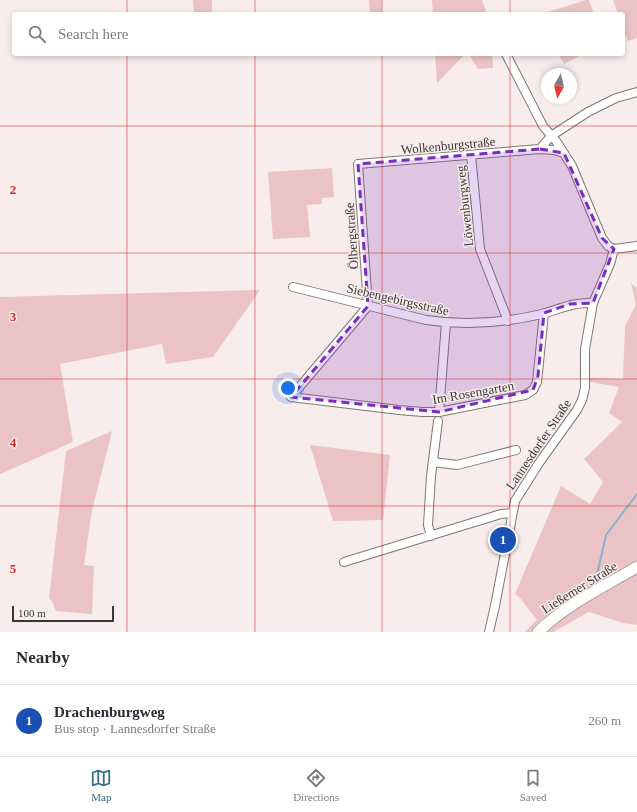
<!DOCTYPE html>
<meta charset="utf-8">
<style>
:root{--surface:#fff;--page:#f2f2f3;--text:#2b2b33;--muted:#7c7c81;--line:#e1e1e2;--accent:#376e89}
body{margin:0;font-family:Georgia,serif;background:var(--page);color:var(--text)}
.compass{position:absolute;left:541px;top:68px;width:36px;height:36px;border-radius:50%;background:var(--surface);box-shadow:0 2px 6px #0003;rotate:188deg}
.scale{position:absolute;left:12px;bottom:10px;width:102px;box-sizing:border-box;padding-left:4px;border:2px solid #3c3737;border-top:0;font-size:11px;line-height:14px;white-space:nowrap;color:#3c3737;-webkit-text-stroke:3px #f8ecec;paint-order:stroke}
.you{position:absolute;left:288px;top:388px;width:14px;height:14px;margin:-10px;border:3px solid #fff;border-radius:50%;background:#1a73e8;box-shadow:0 0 0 6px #1a73e833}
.badge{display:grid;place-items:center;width:26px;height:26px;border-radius:50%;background:var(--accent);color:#fff;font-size:13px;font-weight:700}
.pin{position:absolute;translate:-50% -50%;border:2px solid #fff;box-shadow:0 1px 4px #0006}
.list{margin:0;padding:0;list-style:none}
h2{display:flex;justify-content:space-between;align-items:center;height:52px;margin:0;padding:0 16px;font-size:17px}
h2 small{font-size:13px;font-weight:400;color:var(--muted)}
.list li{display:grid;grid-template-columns:26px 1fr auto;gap:12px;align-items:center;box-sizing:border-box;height:72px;padding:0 16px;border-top:1px solid var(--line)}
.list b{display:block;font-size:15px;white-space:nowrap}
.list p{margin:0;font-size:13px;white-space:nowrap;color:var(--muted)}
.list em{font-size:13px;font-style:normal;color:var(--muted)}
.icon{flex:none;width:22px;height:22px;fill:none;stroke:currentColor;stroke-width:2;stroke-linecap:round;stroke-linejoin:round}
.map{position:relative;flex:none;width:637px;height:632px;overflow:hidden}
.search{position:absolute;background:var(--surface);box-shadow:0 2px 6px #0003;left:12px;right:12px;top:12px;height:44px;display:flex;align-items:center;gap:10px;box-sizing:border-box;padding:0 14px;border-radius:4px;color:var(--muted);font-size:15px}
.sheet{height:124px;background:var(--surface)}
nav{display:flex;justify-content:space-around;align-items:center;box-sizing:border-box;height:56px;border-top:1px solid var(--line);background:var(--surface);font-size:11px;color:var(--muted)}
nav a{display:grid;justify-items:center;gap:2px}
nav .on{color:var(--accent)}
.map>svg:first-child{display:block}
</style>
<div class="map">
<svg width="637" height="632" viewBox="0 0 637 632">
<rect width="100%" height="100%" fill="#f8ecec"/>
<path fill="#ebc3c4" d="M 193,0 L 212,0 L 212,14 L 194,14 Z
M 369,0 L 381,0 L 382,14 L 370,14 Z
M 432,0 L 482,0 L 487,14 L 433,14 Z
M 586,0 L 589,0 L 594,14 L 541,14 Z
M 613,0 L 637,0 L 637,38 L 628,41 L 623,28 L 623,14 L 618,14 Z
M 435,54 L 465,54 L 437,83 Z
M 469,54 L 492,54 L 493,68 L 478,69 Z
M 559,54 L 583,54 L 564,64 Z
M 332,168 L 334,197 L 322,198 L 322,204 L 307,205 L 310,237 L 273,239 L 268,172 Z
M 631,283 L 637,288 L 637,563 L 532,632 L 525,632 L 537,620 L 520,598 L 515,594 L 561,486 L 590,504 L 603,482 L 584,459 L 622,422 L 609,413 L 619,387 L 590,382 L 590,378 L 623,379 L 625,326 L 636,305 Z
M 260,290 L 213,357 L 166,364 L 162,344 L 60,364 L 73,442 L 0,474 L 0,297 Z
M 112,431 L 92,510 L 84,565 L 94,566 L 92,614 L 56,611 L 52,601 L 49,598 L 66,451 Z
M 310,445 L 390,455 L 383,520 L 333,521 Z
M 637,573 L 637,625 L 623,623 L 589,612 L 553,632 L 544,632 L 570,612 Z"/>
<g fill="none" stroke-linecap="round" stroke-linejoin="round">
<path stroke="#87b3cb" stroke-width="2" d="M 596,579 L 606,535 L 637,494"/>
<defs>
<path id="street" d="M 506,54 L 543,126 L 556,141 L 572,166 L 602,238 L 608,246 L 614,249 L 637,246
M 540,149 L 554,150 L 564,153
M 471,155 L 480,249 L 508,321
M 293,287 L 426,320 C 465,326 503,323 542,314 C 561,309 572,302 593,303
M 291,397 L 368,306 L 358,164 L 540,149 L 551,136 L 588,112 L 616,98 L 637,92
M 291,397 L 399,410 L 423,412 L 439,412 L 525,395 L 533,390 L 537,382 L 544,313
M 439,412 L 446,323
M 433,462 L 457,465 L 516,450
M 431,536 L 428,525 L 431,476 L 438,421
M 344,562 L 501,514 L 512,513
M 489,632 L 495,606 L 515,501 L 539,463 L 577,410 L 582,400 L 585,388 L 585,349 L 593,303 L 610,264 L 614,249"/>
<path id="secondary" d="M 538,632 C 566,605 603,587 637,567"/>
</defs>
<use href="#street" stroke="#817676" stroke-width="10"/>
<use href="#secondary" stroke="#817676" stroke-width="12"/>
<use href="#street" stroke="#fff" stroke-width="8"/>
<use href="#secondary" stroke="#fff" stroke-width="11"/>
</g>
<path fill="#7b2cbf" fill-opacity="0.2" stroke="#7b2cbf" stroke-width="3" stroke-dasharray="8 5" stroke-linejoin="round" d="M 540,149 L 564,153 L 602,238 L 614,249 L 593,303 L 570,304 L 544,313 L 538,376 L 533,390 L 439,412 L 291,397 L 368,306 L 358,164 Z"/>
<path fill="none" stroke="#d62828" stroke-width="1" stroke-opacity="0.55" d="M 127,0 L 127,14M 255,0 L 255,14M 382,0 L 382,14M 510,0 L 510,14M 127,54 L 127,632M 255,54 L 255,632M 382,54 L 382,632M 510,54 L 510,632M 0,126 L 637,126M 0,253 L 637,253M 0,379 L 637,379M 0,506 L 637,506"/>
<g text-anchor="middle" stroke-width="3" stroke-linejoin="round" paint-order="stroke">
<g font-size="13" fill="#3c3737" stroke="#f8ecec">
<text transform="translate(448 145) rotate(-5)" y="5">Wolkenburgstraße</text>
<text transform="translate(464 206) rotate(-96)" y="5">Löwenburgweg</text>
<text transform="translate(351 236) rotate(-94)" y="5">Ölbergstraße</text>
<text transform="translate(398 299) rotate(13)" y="5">Siebengebirgsstraße</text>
<text transform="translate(473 392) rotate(-10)" y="5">Im Rosengarten</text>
<text transform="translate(538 444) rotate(-56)" y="5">Lannesdorfer Straße</text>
<text transform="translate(579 587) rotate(-32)" y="5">Ließemer Straße</text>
</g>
</g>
<g font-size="13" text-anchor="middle" font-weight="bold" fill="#d62828" stroke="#f8ecec" stroke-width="3" stroke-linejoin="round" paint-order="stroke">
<text x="13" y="194">2</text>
<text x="13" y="321">3</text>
<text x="13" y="447">4</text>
<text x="13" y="573">5</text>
</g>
</svg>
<svg class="compass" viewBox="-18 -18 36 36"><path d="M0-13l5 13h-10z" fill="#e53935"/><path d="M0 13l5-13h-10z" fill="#7c7c81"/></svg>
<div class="scale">100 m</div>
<div class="you"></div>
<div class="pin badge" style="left:503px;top:540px;background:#1a4fb4">1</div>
<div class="search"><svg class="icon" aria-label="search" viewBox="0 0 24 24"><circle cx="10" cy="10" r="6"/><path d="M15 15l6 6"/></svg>Search here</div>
</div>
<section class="sheet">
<h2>Nearby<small></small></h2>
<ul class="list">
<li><span class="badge" style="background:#1a4fb4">1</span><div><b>Drachenburgweg</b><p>Bus stop · Lannesdorfer Straße</p></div><em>260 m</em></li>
</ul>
</section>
<nav>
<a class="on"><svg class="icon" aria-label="map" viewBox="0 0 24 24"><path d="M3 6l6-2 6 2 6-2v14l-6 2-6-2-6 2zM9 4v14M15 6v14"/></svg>Map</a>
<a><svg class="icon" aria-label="directions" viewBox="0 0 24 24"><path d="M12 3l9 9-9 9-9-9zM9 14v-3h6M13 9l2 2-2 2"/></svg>Directions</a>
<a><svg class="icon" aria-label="saved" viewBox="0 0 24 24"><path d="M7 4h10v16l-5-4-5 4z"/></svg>Saved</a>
</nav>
